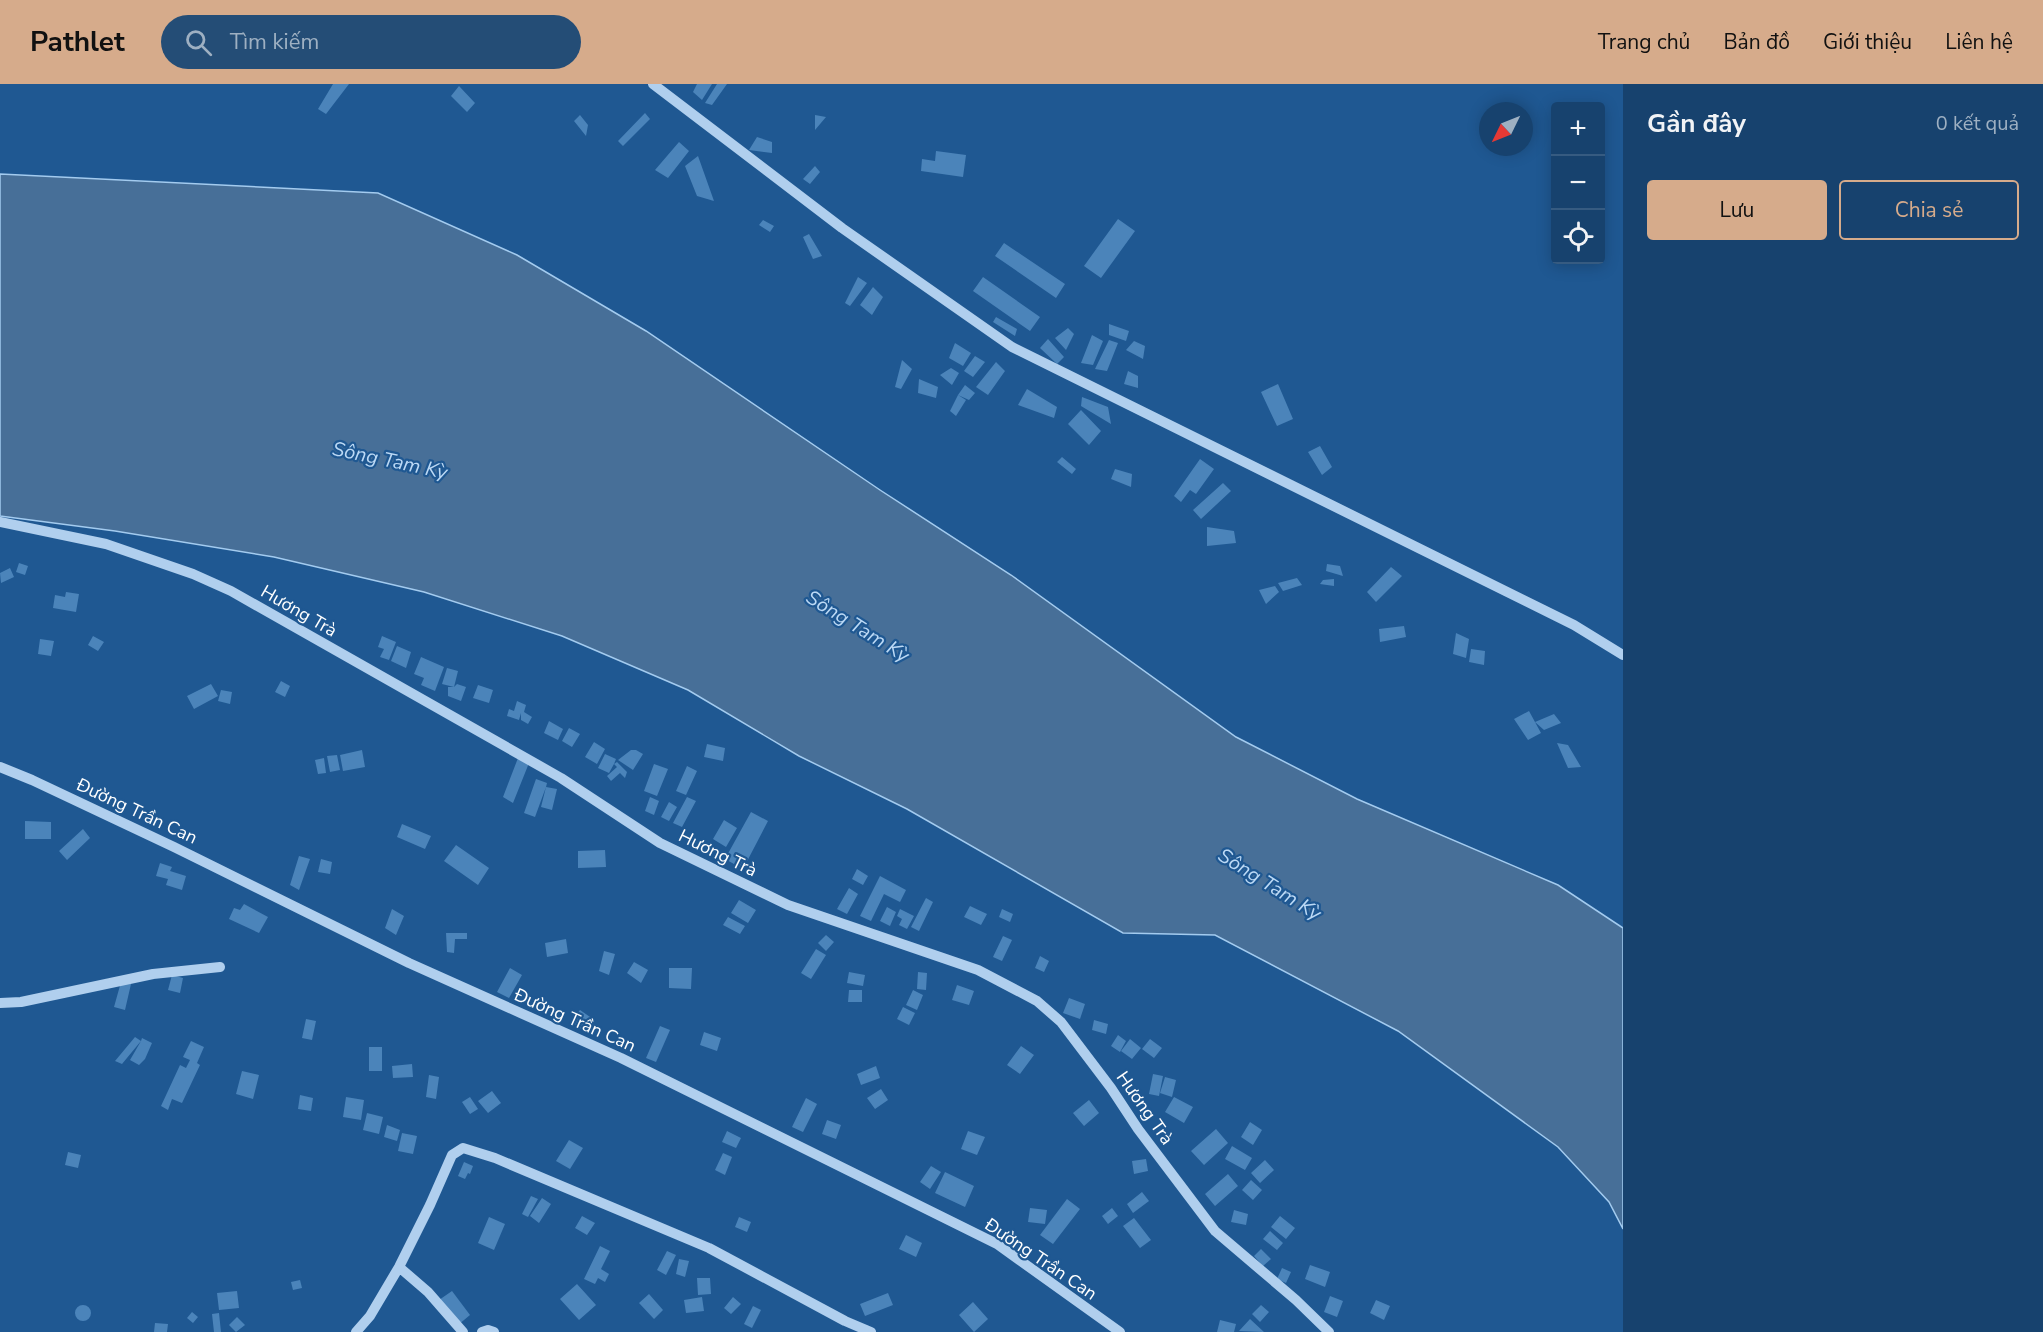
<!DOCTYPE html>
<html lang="vi">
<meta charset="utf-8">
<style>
:root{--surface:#17426e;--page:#244d76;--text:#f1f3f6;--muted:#9eb0c2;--line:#365b81;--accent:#d6ab8b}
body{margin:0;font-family:"Nunito Sans",sans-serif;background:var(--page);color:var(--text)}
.controls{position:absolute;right:18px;top:18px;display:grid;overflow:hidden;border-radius:6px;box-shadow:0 3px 15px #0003}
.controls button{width:54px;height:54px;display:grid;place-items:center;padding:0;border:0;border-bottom:2px solid var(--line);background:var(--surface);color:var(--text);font:30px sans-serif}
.compass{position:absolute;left:1479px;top:18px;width:54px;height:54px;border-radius:50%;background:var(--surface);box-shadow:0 3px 15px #0003;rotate:227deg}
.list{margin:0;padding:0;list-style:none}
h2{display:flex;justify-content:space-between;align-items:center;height:78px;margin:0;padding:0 24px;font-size:26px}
h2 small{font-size:20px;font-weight:400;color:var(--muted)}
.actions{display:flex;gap:12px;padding:18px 24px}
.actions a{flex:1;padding:14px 0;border:2px solid var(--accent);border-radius:6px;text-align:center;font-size:21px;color:var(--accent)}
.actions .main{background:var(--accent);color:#111}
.icon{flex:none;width:33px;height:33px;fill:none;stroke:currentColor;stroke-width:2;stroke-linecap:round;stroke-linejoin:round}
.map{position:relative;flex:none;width:1623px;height:1248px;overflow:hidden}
header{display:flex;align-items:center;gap:36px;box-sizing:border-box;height:84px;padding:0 30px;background:var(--accent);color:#111}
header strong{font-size:28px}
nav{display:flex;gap:33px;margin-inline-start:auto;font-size:21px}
.search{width:420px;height:54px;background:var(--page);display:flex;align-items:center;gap:15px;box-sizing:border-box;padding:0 21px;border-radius:33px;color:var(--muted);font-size:22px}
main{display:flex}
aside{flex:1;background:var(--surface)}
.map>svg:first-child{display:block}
</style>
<header>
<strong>Pathlet</strong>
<div class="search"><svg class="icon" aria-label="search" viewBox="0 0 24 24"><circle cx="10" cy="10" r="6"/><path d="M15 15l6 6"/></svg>Tìm kiếm</div>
<nav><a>Trang chủ</a><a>Bản đồ</a><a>Giới thiệu</a><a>Liên hệ</a></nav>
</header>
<main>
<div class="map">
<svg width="1623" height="1248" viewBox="0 0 1623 1248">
<rect width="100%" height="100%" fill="#1f5892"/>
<path fill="#476f98" stroke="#a3cbef" stroke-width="1.5" d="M 0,90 L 378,109 L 517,171 L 646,247 L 880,406 L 1011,491 L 1236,653 L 1357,715 L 1558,801 L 1623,844 L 1623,1145 L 1609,1118 L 1558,1063 L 1398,947 L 1215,851 L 1123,849 L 907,725 L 799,672 L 688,606 L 562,552 L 424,508 L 274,473 L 115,447 L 0,432 Z"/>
<path fill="#4b84ba" d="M 333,0 L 349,0 L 326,30 L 318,25 Z
M 697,0 L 712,0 L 702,16 L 693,8 Z
M 717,0 L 727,0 L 712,21 L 705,19 Z
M 459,2 L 475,19 L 467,28 L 451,12 Z
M 645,29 L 650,35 L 623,62 L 618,57 Z
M 580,31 L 588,41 L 586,52 L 574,37 Z
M 815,31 L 826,33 L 815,46 Z
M 757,53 L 772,58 L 772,69 L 749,66 Z
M 679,58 L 689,67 L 668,94 L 655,86 Z
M 936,67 L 966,71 L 963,93 L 921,87 L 922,75 L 935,77 Z
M 698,72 L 714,117 L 697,112 L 685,82 Z
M 815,82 L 820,88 L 810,100 L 803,95 Z
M 1118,135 L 1135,147 L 1101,194 L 1084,182 Z
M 763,136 L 774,142 L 770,148 L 759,141 Z
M 809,150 L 822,172 L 813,175 L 803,153 Z
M 1004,159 L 1065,200 L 1056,214 L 995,172 Z
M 858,193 L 867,199 L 850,222 L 845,219 Z
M 983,193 L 1040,233 L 1030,247 L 973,207 Z
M 873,203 L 883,213 L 872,231 L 860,221 Z
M 996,233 L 1017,245 L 1015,252 L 993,238 Z
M 1109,240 L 1129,247 L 1126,257 L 1109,251 Z
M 1068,244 L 1074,250 L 1066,266 L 1055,254 Z
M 1092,251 L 1103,257 L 1093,281 L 1081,279 Z
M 1048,255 L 1064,273 L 1057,280 L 1040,264 Z
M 1109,256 L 1118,259 L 1107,287 L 1095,285 Z
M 1134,257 L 1145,262 L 1143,275 L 1126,266 Z
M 955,259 L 971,269 L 963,282 L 949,274 Z
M 975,272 L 985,278 L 973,293 L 964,287 Z
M 902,276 L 912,285 L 901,305 L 895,303 Z
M 996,278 L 1005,287 L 988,311 L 976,303 Z
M 951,284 L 959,289 L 952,301 L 940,291 Z
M 1128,287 L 1138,292 L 1138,304 L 1124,300 Z
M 919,295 L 938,303 L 936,314 L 918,309 Z
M 1278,300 L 1293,335 L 1277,342 L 1261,308 Z
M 965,301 L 975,309 L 969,316 L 958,311 Z
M 1027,305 L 1057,323 L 1054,334 L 1018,321 Z
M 958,311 L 966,316 L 956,332 L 950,327 Z
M 1082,313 L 1108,323 L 1111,340 L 1081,322 Z
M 1081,326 L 1101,347 L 1089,361 L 1068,340 Z
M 1320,362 L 1332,383 L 1322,391 L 1308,368 Z
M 1062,373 L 1076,385 L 1072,390 L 1057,378 Z
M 1200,375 L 1214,385 L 1196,410 L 1190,406 L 1181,418 L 1174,412 Z
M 1115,385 L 1132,390 L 1131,403 L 1111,395 Z
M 1223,399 L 1231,407 L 1201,435 L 1193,426 Z
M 1207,443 L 1234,447 L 1236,459 L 1207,462 Z
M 19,479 L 28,482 L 25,491 L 16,488 Z
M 1327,480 L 1340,482 L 1343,492 L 1326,487 Z
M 1391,483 L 1402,492 L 1376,518 L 1367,508 Z
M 10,484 L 14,493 L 1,499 L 0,489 Z
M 1297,494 L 1302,501 L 1283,507 L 1278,499 Z
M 1334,495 L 1334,502 L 1320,500 L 1323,496 Z
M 1275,502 L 1279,508 L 1266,520 L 1259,506 Z
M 66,508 L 79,510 L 76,528 L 53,524 L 55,511 L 65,513 Z
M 1404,542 L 1406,553 L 1380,558 L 1379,545 Z
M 1456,549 L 1469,555 L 1466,574 L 1453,570 Z
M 93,552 L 104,558 L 98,567 L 88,561 Z
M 382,552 L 396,558 L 389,576 L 380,573 L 384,565 L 378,563 Z
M 40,555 L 54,557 L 51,572 L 38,570 Z
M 397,562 L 411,568 L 406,584 L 391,577 Z
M 1471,565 L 1485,567 L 1484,581 L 1469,578 Z
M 421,573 L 444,583 L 435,607 L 421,601 L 424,594 L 414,590 Z
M 447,584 L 458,587 L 454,603 L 457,600 L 466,603 L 461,617 L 448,612 L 448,603 L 454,603 L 442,600 Z
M 281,597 L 290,602 L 285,613 L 275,608 Z
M 211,600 L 218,612 L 194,625 L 187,612 Z
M 478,601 L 493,606 L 489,619 L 473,614 Z
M 221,606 L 232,608 L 230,620 L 218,617 Z
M 517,617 L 526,621 L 524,628 L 532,633 L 528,640 L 521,636 L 521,629 L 519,636 L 507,632 L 509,625 L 514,627 Z
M 1529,627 L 1535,638 L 1554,630 L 1561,639 L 1544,646 L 1535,638 L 1541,649 L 1528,656 L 1514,635 Z
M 549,637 L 563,645 L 558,656 L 544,649 Z
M 569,644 L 580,650 L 572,663 L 562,657 Z
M 594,658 L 605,665 L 597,680 L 585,673 Z
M 1557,659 L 1568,661 L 1581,683 L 1568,684 Z
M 707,660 L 725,664 L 723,677 L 704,673 Z
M 362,666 L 365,683 L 343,687 L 340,671 Z
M 631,666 L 636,666 L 643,670 L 633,686 L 618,676 Z
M 605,670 L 616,675 L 614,680 L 617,678 L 627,688 L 625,694 L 620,689 L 611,697 L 607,692 L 617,683 L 614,680 L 609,689 L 598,684 Z
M 337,671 L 340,686 L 330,688 L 327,672 Z
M 324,674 L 326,689 L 318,690 L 315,676 Z
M 518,674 L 529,679 L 513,719 L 503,713 Z
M 654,680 L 668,685 L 657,712 L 644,707 Z
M 687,682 L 697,687 L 686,711 L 676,707 Z
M 536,695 L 547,699 L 546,703 L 557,705 L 552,726 L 541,723 L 546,703 L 535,733 L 524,729 Z
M 650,713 L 659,717 L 654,731 L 645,727 Z
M 687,713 L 696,717 L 682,743 L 673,739 Z
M 669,718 L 677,723 L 669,737 L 661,733 Z
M 751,728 L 768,737 L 743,785 L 725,775 Z
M 724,736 L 737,744 L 726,763 L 713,755 Z
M 25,737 L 51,738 L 51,755 L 25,755 Z
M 402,740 L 431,752 L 425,765 L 397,753 Z
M 83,745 L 90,754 L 67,776 L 59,767 Z
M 456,761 L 489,784 L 478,801 L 444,777 Z
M 605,766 L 606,783 L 578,784 L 578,767 Z
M 299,772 L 310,775 L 299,806 L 290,801 Z
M 321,775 L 332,778 L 330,790 L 318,788 Z
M 160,779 L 172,783 L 170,787 L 186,792 L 182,806 L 166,801 L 168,795 L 156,792 Z
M 857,785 L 868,792 L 863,801 L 852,795 Z
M 880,792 L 906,806 L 900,818 L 884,810 L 871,837 L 860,832 Z
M 849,804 L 858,810 L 847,830 L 837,825 Z
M 926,814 L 933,818 L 919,847 L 911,843 Z
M 739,816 L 756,826 L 748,839 L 731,829 Z
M 244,820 L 268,833 L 259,849 L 229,835 L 234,824 L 240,826 Z
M 970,822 L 987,830 L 981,841 L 964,833 Z
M 887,823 L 896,828 L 890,842 L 880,837 Z
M 392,825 L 404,832 L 396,851 L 385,844 Z
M 900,825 L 914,832 L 907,845 L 899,841 L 902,835 L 897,832 Z
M 1002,825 L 1013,830 L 1010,838 L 999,833 Z
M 728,833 L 745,842 L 740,850 L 723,841 Z
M 446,849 L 467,849 L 467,855 L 455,855 L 454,869 L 447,868 Z
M 826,851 L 834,858 L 826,867 L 818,859 Z
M 1003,852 L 1012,856 L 1002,877 L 993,873 Z
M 566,855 L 568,869 L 547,873 L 545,859 Z
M 816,865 L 826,871 L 811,895 L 801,889 Z
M 604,867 L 615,870 L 609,891 L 599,887 Z
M 1040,872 L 1049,877 L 1044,888 L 1035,884 Z
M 634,878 L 648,886 L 641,899 L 627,889 Z
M 510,884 L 522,891 L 509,914 L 497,908 Z
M 669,884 L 692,884 L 691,905 L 669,904 Z
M 849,888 L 865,891 L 863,902 L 847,899 Z
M 918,888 L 927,889 L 926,906 L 917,905 Z
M 172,891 L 183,894 L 180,909 L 168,906 Z
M 121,898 L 131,900 L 125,926 L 114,923 Z
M 957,901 L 974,907 L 969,921 L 952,916 Z
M 849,906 L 862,906 L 862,918 L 848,918 Z
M 913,906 L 923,911 L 917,926 L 906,921 Z
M 1069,914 L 1085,920 L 1080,935 L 1063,929 Z
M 903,923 L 915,929 L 909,941 L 897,935 Z
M 580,926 L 593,935 L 584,947 L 571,938 Z
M 306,935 L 316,937 L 312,956 L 302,954 Z
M 1094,936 L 1108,940 L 1106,950 L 1092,946 Z
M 660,942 L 670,946 L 656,978 L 646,974 Z
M 704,948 L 721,954 L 717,967 L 700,961 Z
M 1118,951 L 1126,957 L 1120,968 L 1111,962 Z
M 135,953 L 141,957 L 142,954 L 152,959 L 145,975 L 139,981 L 130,976 L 141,957 L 122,980 L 115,977 Z
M 1130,955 L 1141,964 L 1132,975 L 1121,967 Z
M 1150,955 L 1162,964 L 1154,974 L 1142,965 Z
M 191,957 L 204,963 L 197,979 L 200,981 L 182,1019 L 172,1015 L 168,1026 L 161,1022 L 180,981 L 186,984 L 190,976 L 183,973 Z
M 1021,962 L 1034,971 L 1020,990 L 1007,981 Z
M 369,963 L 382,963 L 382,987 L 369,987 Z
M 412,980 L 413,993 L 393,994 L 392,982 Z
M 876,982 L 880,994 L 861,1001 L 857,990 Z
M 242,987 L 259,991 L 253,1015 L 236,1010 Z
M 1153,990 L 1163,992 L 1159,1012 L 1149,1010 Z
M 429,991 L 439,993 L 436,1015 L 426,1013 Z
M 1165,993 L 1176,996 L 1172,1013 L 1160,1009 Z
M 881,1005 L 888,1016 L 875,1025 L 867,1014 Z
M 492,1007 L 501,1019 L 488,1029 L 478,1017 Z
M 300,1011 L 313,1014 L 311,1027 L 298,1025 Z
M 346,1013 L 364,1016 L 361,1036 L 343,1033 Z
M 470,1013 L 478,1025 L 470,1030 L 462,1018 Z
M 1174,1013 L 1193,1023 L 1184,1039 L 1165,1028 Z
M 806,1014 L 817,1020 L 803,1048 L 792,1043 Z
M 1089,1016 L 1099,1029 L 1084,1042 L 1073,1029 Z
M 367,1029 L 383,1033 L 379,1050 L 363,1046 Z
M 827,1036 L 841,1041 L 836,1055 L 822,1050 Z
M 1250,1038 L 1262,1046 L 1253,1061 L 1241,1053 Z
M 387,1041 L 400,1046 L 397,1057 L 384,1053 Z
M 1216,1045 L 1228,1059 L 1204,1081 L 1191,1067 Z
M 727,1047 L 741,1054 L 736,1064 L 722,1058 Z
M 968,1047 L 985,1053 L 977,1071 L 961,1065 Z
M 402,1049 L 417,1052 L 413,1070 L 398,1067 Z
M 569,1056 L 583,1064 L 570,1085 L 556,1077 Z
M 1232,1062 L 1252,1074 L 1245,1086 L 1225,1075 Z
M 68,1068 L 81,1071 L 78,1084 L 65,1081 Z
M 723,1069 L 732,1073 L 725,1091 L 715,1086 Z
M 1146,1075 L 1148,1087 L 1134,1090 L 1132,1077 Z
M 1265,1076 L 1274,1086 L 1260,1099 L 1251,1089 Z
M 464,1078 L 473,1082 L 470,1090 L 468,1089 L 465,1095 L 458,1092 Z
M 931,1082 L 941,1088 L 930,1105 L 920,1098 Z
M 945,1088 L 974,1102 L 965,1123 L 935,1109 Z
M 1228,1090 L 1238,1102 L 1215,1122 L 1205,1110 Z
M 1251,1096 L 1262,1106 L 1253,1116 L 1242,1106 Z
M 1142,1108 L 1149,1117 L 1133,1129 L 1127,1120 Z
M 531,1112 L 538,1115 L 528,1133 L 522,1130 Z
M 542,1114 L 551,1120 L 539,1139 L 530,1132 Z
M 1067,1115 L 1080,1125 L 1053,1160 L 1040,1151 Z
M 1030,1124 L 1047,1126 L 1045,1140 L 1028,1138 Z
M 1112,1124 L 1118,1132 L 1108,1140 L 1102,1132 Z
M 1234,1126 L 1248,1130 L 1246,1141 L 1231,1138 Z
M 582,1132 L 595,1139 L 587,1151 L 575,1144 Z
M 1280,1132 L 1295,1144 L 1286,1155 L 1271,1143 Z
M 489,1133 L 505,1140 L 494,1166 L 478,1159 Z
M 739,1133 L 751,1138 L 747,1148 L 735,1143 Z
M 1134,1134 L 1151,1156 L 1140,1164 L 1123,1142 Z
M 1270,1147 L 1283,1159 L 1277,1166 L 1263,1155 Z
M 906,1151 L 922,1159 L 916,1173 L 899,1165 Z
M 600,1162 L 610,1167 L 601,1185 L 609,1190 L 605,1198 L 598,1194 L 595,1200 L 584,1195 Z
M 1261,1165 L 1271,1175 L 1263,1182 L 1254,1172 Z
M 667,1167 L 676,1171 L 666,1191 L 657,1186 Z
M 679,1175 L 689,1177 L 685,1193 L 676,1190 Z
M 1310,1181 L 1330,1188 L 1325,1203 L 1305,1195 Z
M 1282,1184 L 1291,1188 L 1286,1199 L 1277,1195 Z
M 697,1194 L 710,1194 L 711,1210 L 698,1211 Z
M 300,1196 L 302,1204 L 293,1206 L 291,1198 Z
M 577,1200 L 596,1221 L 579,1236 L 560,1215 Z
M 237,1207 L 239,1224 L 219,1226 L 217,1209 Z
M 452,1207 L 470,1231 L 458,1241 L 439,1216 Z
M 888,1209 L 893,1221 L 865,1232 L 860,1220 Z
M 649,1210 L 663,1226 L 654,1235 L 639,1219 Z
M 1330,1212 L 1343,1217 L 1337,1233 L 1324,1228 Z
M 702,1213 L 704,1227 L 686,1229 L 684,1216 Z
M 733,1213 L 741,1220 L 731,1230 L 724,1224 Z
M 1376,1216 L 1390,1222 L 1384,1236 L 1370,1229 Z
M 973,1218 L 988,1235 L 974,1248 L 959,1231 Z
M75 1229a8 8 0 1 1 16 0a8 8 0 1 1-16 0Z
M 1261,1221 L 1269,1228 L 1260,1238 L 1252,1230 Z
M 753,1222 L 761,1226 L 752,1244 L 744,1240 Z
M 192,1228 L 198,1233 L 193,1239 L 187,1234 Z
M 219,1229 L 221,1248 L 214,1248 L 212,1230 Z
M 237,1233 L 245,1241 L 236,1248 L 229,1241 Z
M 1250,1235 L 1264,1248 L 1239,1247 Z
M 1220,1236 L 1236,1240 L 1234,1248 L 1217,1248 Z
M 155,1239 L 168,1240 L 167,1248 L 154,1248 Z"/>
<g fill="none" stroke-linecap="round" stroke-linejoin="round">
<path stroke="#b0cfee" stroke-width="10" d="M 653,0 L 842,144 L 1012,263 L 1574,541 L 1623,571
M 0,438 L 106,460 L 193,490 L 231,507 L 561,694 L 660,759 L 788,821 L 978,886 L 1037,917 L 1061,938 L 1111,1004 L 1138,1045 L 1215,1147 L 1296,1216 L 1329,1248
M 0,683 L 32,696 L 174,763 L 409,879 L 621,974 L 997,1160 L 1120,1248
M 0,919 L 21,918 L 153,890 L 220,883
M 399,1183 L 428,1208 L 463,1248
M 356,1248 L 370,1232 L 399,1183 L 430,1121 L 452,1071 L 463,1064 L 495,1074 L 709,1164 L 845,1237 L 871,1248
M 482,1248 L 488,1246 L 494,1248"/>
</g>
<g text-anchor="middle" stroke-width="4.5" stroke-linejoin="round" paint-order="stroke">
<g font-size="18" fill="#fff" stroke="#1f5892">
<text transform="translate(299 527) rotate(30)" y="6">Hương Trà</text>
<text transform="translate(137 727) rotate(25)" y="6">Đường Trần Can</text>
<text transform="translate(718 769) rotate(26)" y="6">Hương Trà</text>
<text transform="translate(575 936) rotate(24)" y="6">Đường Trần Can</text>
<text transform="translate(1145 1024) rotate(55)" y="6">Hương Trà</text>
<text transform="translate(1041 1175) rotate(34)" y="6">Đường Trần Can</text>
</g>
<g font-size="20" font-style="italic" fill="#bcd9f5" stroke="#1f5892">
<text transform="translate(390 376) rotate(12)" y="7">Sông Tam Kỳ</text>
<text transform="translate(858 542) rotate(32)" y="7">Sông Tam Kỳ</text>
<text transform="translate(1270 800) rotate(32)" y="7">Sông Tam Kỳ</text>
</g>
</g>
</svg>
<div class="controls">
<button>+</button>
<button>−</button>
<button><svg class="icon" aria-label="locate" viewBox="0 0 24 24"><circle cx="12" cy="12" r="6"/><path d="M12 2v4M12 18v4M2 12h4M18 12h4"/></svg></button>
</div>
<svg class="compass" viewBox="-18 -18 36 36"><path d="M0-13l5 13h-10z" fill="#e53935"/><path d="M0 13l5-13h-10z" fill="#9eb0c2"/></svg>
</div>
<aside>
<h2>Gần đây<small>0 kết quả</small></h2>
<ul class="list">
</ul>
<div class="actions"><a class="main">Lưu</a><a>Chia sẻ</a></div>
</aside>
</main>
